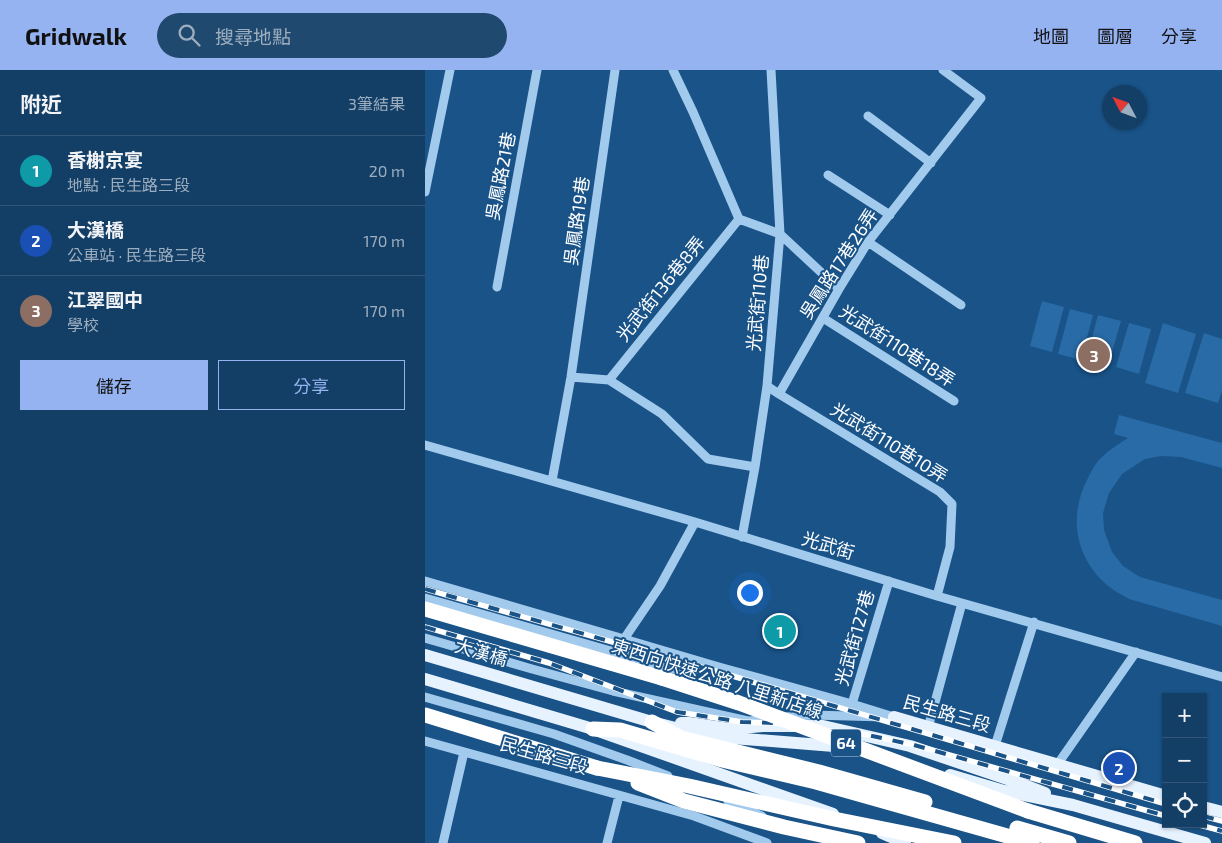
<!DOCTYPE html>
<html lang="zh-TW">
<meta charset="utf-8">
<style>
:root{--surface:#133e66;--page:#20496f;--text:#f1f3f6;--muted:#9daebf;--line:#32577a;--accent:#95b2f1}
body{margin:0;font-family:"Exo 2","Noto Sans TC",sans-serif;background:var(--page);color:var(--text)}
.controls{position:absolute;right:15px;bottom:15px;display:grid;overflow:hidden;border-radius:0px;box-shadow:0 1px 4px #0004}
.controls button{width:45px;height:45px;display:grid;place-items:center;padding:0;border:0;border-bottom:1px solid var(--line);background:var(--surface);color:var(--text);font:25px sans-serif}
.compass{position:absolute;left:677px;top:15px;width:45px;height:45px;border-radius:50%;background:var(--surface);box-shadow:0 1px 4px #0004;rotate:311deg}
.you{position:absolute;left:324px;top:522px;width:18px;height:18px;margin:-12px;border:4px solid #fff;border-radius:50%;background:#1a73e8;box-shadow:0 0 0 8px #1a73e833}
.badge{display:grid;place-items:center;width:32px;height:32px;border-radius:50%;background:var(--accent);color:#fff;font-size:16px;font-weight:700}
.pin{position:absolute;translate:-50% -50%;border:2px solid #fff;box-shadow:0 1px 5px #0006}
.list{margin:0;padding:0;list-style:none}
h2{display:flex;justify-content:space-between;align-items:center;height:65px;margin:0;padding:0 20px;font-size:21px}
h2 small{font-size:16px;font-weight:400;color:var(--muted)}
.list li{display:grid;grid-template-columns:32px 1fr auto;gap:15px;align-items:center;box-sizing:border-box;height:70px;padding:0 20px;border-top:1px solid var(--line)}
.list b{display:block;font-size:19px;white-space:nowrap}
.list p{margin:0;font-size:16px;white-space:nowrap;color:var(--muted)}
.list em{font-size:16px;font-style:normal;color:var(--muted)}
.actions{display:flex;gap:10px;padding:15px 20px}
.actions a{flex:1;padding:11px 0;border:1px solid var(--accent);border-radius:0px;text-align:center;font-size:18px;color:var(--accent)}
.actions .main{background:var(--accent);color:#111}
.icon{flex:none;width:28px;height:28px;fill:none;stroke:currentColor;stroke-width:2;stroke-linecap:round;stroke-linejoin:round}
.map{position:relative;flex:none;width:797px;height:773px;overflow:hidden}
header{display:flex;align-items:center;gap:30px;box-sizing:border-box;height:70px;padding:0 25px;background:var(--accent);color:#111}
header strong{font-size:24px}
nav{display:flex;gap:28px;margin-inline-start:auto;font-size:18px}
.search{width:350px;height:45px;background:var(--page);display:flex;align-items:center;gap:12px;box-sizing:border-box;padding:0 18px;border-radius:28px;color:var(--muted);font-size:19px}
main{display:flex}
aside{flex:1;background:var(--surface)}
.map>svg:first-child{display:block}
</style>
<header>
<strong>Gridwalk</strong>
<div class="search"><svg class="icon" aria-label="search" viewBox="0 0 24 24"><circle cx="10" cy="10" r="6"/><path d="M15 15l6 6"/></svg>搜尋地點</div>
<nav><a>地圖</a><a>圖層</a><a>分享</a></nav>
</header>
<main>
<aside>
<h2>附近<small>3筆結果</small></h2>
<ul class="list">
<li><span class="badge" style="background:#0f9aa8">1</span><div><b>香榭京宴</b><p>地點 · 民生路三段</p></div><em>20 m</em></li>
<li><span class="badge" style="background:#1a4fb4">2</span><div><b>大漢橋</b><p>公車站 · 民生路三段</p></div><em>170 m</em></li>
<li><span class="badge" style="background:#8d6e63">3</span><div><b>江翠國中</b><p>學校</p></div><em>170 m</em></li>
</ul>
<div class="actions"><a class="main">儲存</a><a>分享</a></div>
</aside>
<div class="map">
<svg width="797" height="773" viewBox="0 0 797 773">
<rect width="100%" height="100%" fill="#195388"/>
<path fill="#296ba6" d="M 617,231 L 639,237 L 627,282 L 605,276 Z
M 645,239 L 668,245 L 656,290 L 633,284 Z
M 673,245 L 696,251 L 683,296 L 661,290 Z
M 704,253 L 726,259 L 714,304 L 691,297 Z
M 738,253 L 771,264 L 753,323 L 720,313 Z
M 779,263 L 797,269 L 797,321 L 793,333 L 760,323 Z
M 694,345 L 797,373 L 797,398 L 756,387 L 736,386 L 720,389 L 697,404 L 684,423 L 678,443 L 679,460 L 687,482 L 698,496 L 715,507 L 797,530 L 797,556 L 704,529 C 700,526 694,524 690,521 C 652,495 641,449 663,408 C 667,400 671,392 678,386 C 685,379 694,374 703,368 L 689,364 Z"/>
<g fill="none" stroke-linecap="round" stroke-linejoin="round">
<path stroke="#a1caed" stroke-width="9" d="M 248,0 L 268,42 L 314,149
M 443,46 L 506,93
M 403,105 L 465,145
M 0,122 L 25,0
M 314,149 L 355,164 L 414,219
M 443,172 L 536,235
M 72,217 L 112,0
M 398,248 L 529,331
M 146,307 L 184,310 L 237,344 L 283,389 L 330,397
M 184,310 L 314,149
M 342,316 L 354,324 L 414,219 L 443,172 L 556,28 L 518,0
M 354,324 L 515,422 L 527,434 L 525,477 L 512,526
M 0,375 L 270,452 L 512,526 L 797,607
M 127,411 L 146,307 L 190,0
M 317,467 L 330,397 L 342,316 L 355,164 L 346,0
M 0,511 L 199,569 L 294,597 L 427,634 L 469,647
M 0,528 L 256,601 L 288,598
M 0,568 L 107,599 L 188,621 L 323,651 L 347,649
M 199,569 L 235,516 L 270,452
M 0,627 L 129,664 L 202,690 L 243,706
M 427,634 L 464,511
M 360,647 L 387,645 L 459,647
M 503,658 L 537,533
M 0,671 L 269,746 L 342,773
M 570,676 L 609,552
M 632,695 L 711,582
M 303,731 L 337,746
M 18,773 L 39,682
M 182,773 L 194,726"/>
<path stroke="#e7f2ff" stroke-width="12" d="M 0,585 L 227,652 L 262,661 L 307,668 L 409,676 L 423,679
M 0,609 L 168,659 L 408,744
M 469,647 L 741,726
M 256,653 L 264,653 L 304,659 L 338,656 L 398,656 L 485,676 L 597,714 L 620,723
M 525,705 L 579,721 L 648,735 L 780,773
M 778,737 L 797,742
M 457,763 L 480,773"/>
<path stroke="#fff" stroke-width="15" d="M 0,539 L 237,608
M 0,645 L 172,698
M 227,652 L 256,668 L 394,702 L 500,732
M 168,659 L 195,660 L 297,690 L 391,712 L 607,773
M 603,741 L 710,773
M 592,758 L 644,773"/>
<defs>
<path id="rail" d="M 0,519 L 311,607 L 741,734
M 0,557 L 124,593 L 252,642 L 317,652 L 351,653 L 381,659 L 438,664 L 489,675 L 741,746
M 778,746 L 797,751
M 771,754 L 797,761"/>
</defs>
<use href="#rail" stroke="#fff" stroke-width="5.5"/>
<use href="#rail" stroke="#195388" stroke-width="4" stroke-dasharray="11" stroke-linecap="butt"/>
<path stroke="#fff" stroke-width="15" d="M 237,608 L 314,633 L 603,741
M 172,698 L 264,716 L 409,749 L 529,773
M 213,713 L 259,731 L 359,757 L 433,773"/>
</g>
<g text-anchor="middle" stroke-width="4" stroke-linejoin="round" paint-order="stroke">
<rect fill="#195388" stroke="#bacbdb" stroke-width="1" x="406" y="659.5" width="30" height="27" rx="4"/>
<g font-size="16" font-weight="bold" fill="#fff">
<text x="421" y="679">64</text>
</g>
<g font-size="18" fill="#fff" stroke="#195388">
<text transform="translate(76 106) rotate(-79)" y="6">吳鳳路21巷</text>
<text transform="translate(152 151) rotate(-82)" y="6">吳鳳路19巷</text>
<text transform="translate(414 194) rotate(-57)" y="6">吳鳳路17巷26弄</text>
<text transform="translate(236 219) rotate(-51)" y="6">光武街136巷8弄</text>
<text transform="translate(333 233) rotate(-85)" y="6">光武街110巷</text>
<text transform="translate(472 276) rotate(33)" y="6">光武街110巷18弄</text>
<text transform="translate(464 373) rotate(32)" y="6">光武街110巷10弄</text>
<text transform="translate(403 476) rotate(17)" y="6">光武街</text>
<text transform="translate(430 568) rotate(-74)" y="6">光武街127巷</text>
<text transform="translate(56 583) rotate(16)" y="6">大漢橋</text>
<text transform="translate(292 609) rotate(18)" y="6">東西向快速公路 八里新店線</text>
<text transform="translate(522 644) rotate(16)" y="6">民生路三段</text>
<text transform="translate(119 686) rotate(16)" y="6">民生路三段</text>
</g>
</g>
</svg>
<div class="controls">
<button>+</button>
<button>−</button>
<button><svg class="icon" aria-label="locate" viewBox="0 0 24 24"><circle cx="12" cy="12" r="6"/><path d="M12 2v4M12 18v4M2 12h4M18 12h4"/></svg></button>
</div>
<svg class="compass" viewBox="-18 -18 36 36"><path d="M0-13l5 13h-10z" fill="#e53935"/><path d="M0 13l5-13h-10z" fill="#9daebf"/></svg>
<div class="you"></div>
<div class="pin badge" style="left:355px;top:561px;background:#0f9aa8">1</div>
<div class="pin badge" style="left:694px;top:698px;background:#1a4fb4">2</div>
<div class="pin badge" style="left:669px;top:285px;background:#8d6e63">3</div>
</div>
</main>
